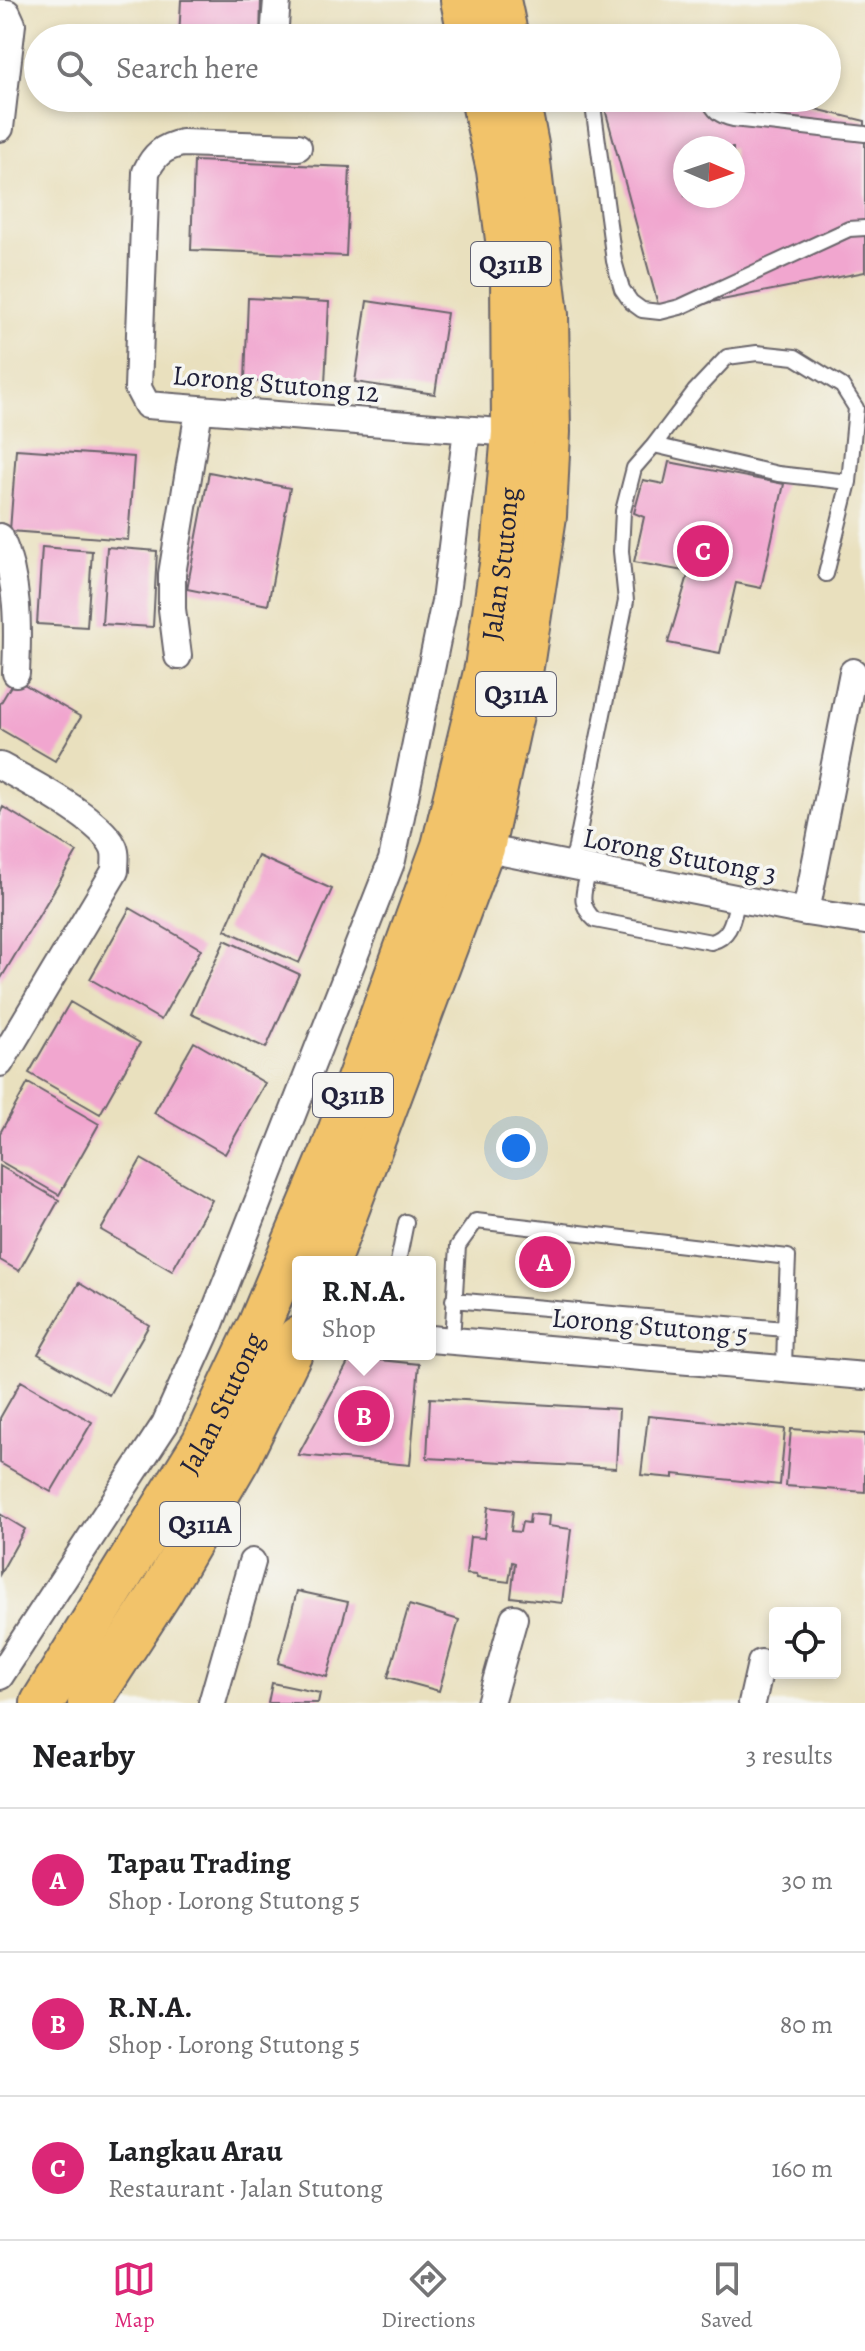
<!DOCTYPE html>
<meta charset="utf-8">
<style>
:root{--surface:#fff;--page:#f6f6f6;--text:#202124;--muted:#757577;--line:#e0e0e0;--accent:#db2777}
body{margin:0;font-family:Alegreya,serif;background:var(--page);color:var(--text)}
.controls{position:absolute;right:24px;bottom:24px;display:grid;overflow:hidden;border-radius:8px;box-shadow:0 4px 12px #0003}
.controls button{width:72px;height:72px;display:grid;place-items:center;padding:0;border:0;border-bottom:2px solid var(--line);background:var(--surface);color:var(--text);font:40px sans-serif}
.compass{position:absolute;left:673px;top:136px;width:72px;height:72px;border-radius:50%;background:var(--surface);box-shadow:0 4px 12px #0003;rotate:92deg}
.you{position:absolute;left:516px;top:1148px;width:28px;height:28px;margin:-20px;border:6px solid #fff;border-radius:50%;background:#1a73e8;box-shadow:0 0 0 12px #1a73e833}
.badge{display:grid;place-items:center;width:52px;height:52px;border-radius:50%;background:var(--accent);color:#fff;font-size:26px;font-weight:700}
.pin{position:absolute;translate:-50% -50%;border:4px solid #fff;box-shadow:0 2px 8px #0006}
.popup{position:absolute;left:292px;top:1256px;width:144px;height:104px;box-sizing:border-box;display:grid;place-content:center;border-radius:8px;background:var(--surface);filter:drop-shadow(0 2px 6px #0005);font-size:26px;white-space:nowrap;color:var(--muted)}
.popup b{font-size:30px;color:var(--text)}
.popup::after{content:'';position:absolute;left:50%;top:100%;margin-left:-16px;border:16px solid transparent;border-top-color:var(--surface)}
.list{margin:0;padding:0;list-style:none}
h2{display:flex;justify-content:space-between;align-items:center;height:104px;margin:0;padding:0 32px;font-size:34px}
h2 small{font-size:26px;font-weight:400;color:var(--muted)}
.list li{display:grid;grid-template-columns:52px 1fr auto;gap:24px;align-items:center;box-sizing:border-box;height:144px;padding:0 32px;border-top:2px solid var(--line)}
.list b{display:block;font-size:30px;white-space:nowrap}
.list p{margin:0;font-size:26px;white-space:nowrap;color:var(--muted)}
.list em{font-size:26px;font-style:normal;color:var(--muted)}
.icon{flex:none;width:44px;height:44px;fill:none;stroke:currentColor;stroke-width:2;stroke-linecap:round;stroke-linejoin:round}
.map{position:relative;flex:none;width:865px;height:1703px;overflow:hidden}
.search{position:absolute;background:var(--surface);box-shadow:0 4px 12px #0003;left:24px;right:24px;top:24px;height:88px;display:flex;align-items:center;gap:20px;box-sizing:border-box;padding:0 28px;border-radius:44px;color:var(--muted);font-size:30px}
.sheet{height:536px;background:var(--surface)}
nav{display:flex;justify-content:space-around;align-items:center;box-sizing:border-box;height:112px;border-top:2px solid var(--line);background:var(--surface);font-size:22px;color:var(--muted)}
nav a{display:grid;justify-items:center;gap:4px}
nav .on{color:var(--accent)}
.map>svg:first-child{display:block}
</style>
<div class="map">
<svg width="865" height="1703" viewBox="0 0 865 1703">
<rect width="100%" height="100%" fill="#f6f6f2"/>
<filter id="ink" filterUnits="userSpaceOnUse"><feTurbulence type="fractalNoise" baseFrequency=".0125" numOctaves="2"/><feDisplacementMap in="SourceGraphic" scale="16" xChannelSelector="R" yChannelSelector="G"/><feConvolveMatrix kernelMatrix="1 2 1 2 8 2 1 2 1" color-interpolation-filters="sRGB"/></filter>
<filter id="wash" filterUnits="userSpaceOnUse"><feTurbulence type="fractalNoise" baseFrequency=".006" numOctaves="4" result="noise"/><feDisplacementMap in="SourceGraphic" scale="32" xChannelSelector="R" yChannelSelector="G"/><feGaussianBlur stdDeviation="1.8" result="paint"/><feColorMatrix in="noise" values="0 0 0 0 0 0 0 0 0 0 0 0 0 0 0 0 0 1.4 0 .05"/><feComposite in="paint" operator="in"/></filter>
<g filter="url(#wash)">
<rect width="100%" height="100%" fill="#e9e0be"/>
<g id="blocks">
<path fill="#f1a6cf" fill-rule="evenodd" d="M 181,0 L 261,0 L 260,38 L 179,38 Z
M 602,98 L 770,98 L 865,121 L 865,272 L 660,312 ZM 685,148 L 733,148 L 733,196 L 685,196 Z
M 194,161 L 350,167 L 346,256 L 191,250 Z
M 248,298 L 329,302 L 325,384 L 245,381 Z
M 367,301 L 447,313 L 435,394 L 355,382 Z
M 16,449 L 134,457 L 128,540 L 10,531 Z
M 669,462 L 784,484 L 761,588 L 736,583 L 720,653 L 668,643 L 689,572 L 634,562 L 644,517 L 634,513 L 643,480 L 664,484 Z
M 209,472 L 290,488 L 268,605 L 187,589 Z
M 42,547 L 92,551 L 87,627 L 37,624 Z
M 107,547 L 157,551 L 153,627 L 102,624 Z
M 15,679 L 81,717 L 55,761 L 0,729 L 0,704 Z
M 3,807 L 77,852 L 0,980 L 0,813 Z
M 258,856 L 332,889 L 299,963 L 225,930 Z
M 130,908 L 201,949 L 161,1020 L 90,979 Z
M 225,940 L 299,974 L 266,1048 L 191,1014 Z
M 70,1002 L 140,1043 L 100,1114 L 29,1073 Z
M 194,1042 L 265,1083 L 225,1154 L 154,1113 Z
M 28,1083 L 99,1124 L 59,1195 L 0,1161 L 0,1133 Z
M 141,1159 L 212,1200 L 172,1271 L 101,1230 Z
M 0,1166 L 59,1200 L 19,1271 L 0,1260 Z
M 79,1283 L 149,1325 L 109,1395 L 38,1354 Z
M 351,1357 L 419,1364 L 410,1465 L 298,1455 Z
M 21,1381 L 92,1422 L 51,1492 L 0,1463 L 0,1418 Z
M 430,1398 L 619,1409 L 616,1468 L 427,1458 Z
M 648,1416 L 785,1429 L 780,1485 L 674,1474 L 674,1478 L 641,1475 Z
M 791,1429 L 865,1434 L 865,1492 L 786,1486 Z
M 488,1507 L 513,1510 L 511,1531 L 520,1532 L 522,1522 L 529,1523 L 530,1514 L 549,1516 L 548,1526 L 571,1529 L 562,1603 L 511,1597 L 515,1563 L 512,1562 L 509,1582 L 477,1578 L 476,1575 L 466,1574 L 470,1537 L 484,1538 Z
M 0,1514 L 25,1529 L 0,1574 Z
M 297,1591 L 348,1602 L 327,1677 L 278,1663 Z
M 409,1605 L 459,1620 L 439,1691 L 388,1677 Z
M 272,1683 L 320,1693 L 318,1703 L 268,1703 Z"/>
</g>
</g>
<g filter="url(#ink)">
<use href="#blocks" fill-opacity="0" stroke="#686469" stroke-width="2"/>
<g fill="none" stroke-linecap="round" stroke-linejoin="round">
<defs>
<path id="lane" d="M 592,98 L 614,261 L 622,289 L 631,302 L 642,310 L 660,312 L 680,307 L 849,229 L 865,228
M 708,98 C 714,111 719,116 733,119 L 865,134
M 654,445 L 695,391 L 727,357 L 757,353 L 795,357 L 842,386 L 856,408 L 849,482
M 572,866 L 626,601 L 621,551 L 623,511 L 634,468 L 654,445 L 778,474 L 849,482 L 826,574
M 589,870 C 584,891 577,904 595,920 L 711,942 C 732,937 733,917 738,899
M 398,1262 L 406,1222
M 452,1340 L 458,1246 L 476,1221 L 788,1257 L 785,1329 L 453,1300
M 784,1369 L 785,1329"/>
<path id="street" d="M 0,13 L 7,13 L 12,24 L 0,128
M 274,38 L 277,0
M 298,147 L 182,143 C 163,147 154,155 146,172 L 138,388 L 147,405 L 513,433
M 0,537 C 19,580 18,628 16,673
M 178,656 L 172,609 L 172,574 L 199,410
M 0,766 C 28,781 99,818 113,846 C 117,853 115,862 115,871 L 0,1063
M 483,848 L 806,912 L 865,921
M 806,912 L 853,672
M 430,1339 L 865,1376
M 0,1676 L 165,1424 L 210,1324 L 392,860 L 445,601 L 467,430
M 212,1703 L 252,1562
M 490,1703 L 514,1618
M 752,1703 L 761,1663"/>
<g id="primary">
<path d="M 462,0 L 470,38"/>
<path d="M 499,0 L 507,38"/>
<path d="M 328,1262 L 483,848 L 521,673 L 545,516 L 549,432 L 547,315 L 527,145 L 518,98"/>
<path id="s1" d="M 42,1703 L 203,1443 L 260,1323 L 331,1154 L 443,846 L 486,668 L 503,551 L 513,433 L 512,278 L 498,170 L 482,98"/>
<path d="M 89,1703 L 161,1592 L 239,1458 L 298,1338"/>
</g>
</defs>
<use href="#lane" stroke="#686469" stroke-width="18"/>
<use href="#street" stroke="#686469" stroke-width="30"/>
<use href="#primary" stroke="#686469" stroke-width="46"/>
<use href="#lane" stroke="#fff" stroke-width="14"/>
<use href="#street" stroke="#fff" stroke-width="26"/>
<use href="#primary" stroke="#f2c36a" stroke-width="42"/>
</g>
</g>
<g text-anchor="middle" stroke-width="7" stroke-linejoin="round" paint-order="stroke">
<g fill="#f6f6f2" stroke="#626272" stroke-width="2">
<rect x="471" y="242" width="80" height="44" rx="6"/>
<rect x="476" y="672" width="80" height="44" rx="6"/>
<rect x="313" y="1073" width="80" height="44" rx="6"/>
<rect x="160" y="1502" width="80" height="44" rx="6"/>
</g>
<g font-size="26" font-weight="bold" fill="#22223b">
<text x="511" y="273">Q311B</text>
<text x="516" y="703">Q311A</text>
<text x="353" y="1104">Q311B</text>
<text x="200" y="1533">Q311A</text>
</g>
<g font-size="28" fill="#22223b" stroke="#f6f6f2">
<text transform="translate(276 383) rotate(5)" y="10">Lorong Stutong 12</text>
<text dy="10" stroke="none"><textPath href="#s1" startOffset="1238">Jalan Stutong</textPath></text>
<text transform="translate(680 855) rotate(11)" y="10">Lorong Stutong 3</text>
<text transform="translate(650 1325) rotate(5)" y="10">Lorong Stutong 5</text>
<text dy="10" stroke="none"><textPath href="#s1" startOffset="350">Jalan Stutong</textPath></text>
</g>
</g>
</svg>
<div class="controls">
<button><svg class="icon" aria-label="locate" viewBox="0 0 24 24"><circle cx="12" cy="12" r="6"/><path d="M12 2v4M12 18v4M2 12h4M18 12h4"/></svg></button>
</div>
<svg class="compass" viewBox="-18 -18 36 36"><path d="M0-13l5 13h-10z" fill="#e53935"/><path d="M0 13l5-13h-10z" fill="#757577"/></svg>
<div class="you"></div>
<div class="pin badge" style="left:545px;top:1262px">A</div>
<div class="pin badge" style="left:364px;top:1416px">B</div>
<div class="popup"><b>R.N.A.</b>Shop</div>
<div class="pin badge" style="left:703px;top:551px">C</div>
<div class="search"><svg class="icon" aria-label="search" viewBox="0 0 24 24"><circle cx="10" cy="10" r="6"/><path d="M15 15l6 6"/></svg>Search here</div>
</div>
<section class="sheet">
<h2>Nearby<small>3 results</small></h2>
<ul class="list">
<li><span class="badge">A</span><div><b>Tapau Trading</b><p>Shop · Lorong Stutong 5</p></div><em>30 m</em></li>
<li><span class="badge">B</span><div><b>R.N.A.</b><p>Shop · Lorong Stutong 5</p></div><em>80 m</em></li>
<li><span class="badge">C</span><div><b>Langkau Arau</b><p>Restaurant · Jalan Stutong</p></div><em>160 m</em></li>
</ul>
</section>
<nav>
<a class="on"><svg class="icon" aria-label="map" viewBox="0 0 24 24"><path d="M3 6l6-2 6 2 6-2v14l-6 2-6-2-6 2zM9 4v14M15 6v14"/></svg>Map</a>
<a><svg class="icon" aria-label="directions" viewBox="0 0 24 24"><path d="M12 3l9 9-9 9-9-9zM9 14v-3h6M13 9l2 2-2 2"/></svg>Directions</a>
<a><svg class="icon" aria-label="saved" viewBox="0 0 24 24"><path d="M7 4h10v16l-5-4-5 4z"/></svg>Saved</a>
</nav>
